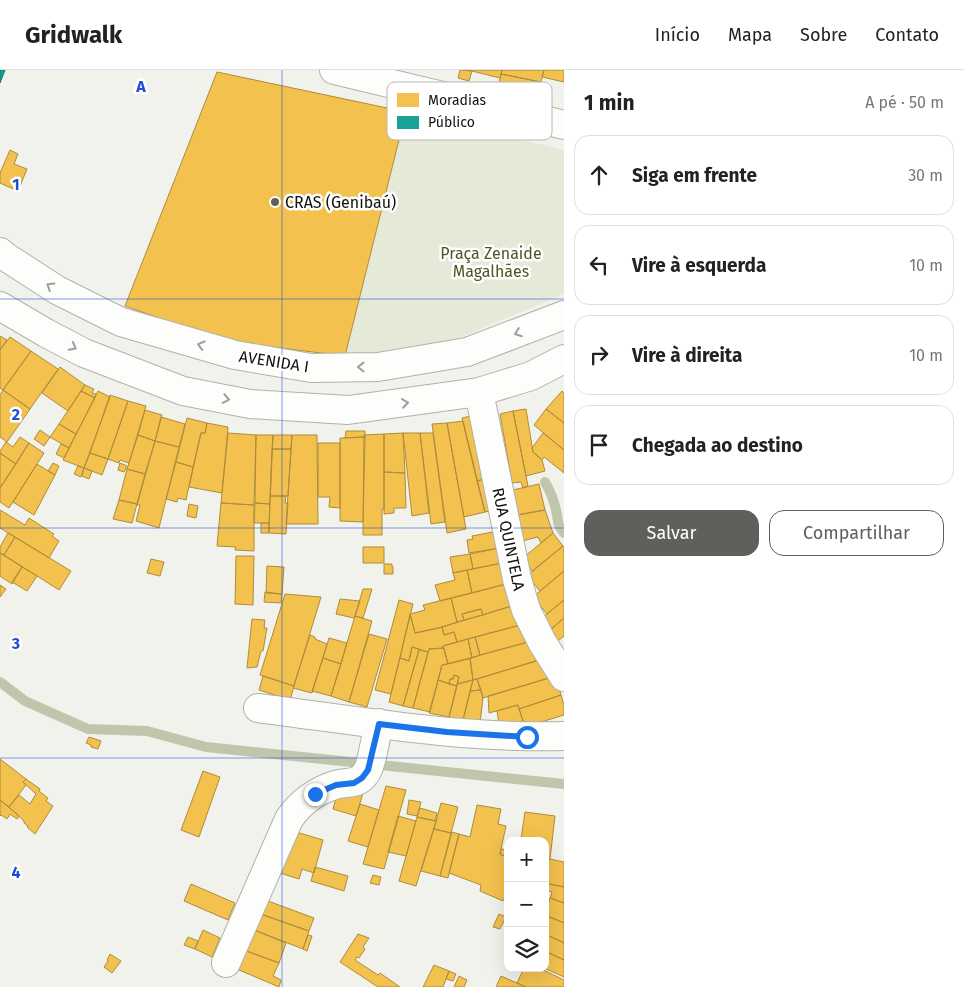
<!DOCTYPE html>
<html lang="pt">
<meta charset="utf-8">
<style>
:root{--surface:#fff;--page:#f2f2f2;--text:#222;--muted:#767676;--line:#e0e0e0;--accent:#5f605c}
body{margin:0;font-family:"Fira Sans",sans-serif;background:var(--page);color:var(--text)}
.controls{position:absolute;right:15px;bottom:15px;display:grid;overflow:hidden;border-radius:10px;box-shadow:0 5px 20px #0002}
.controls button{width:45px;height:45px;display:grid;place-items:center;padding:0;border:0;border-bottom:1px solid var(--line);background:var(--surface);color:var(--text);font:25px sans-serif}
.stop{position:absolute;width:15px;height:15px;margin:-11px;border:4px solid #1a73e8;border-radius:50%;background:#fff}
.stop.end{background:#1a73e8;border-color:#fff;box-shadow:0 1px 5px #0008}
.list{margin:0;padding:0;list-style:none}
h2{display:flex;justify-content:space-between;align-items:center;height:65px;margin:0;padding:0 20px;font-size:21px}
h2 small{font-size:16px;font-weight:400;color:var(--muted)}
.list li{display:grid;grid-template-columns:32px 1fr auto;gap:15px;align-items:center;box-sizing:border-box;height:80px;margin:0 10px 10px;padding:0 10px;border:1px solid var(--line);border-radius:15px}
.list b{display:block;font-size:19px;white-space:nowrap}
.list em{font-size:16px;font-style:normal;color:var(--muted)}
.actions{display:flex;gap:10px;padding:15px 20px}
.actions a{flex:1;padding:11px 0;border:1px solid var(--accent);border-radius:15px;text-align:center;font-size:18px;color:var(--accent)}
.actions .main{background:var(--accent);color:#fff}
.icon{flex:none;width:28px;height:28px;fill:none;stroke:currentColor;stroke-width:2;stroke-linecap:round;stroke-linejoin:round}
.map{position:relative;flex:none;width:564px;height:917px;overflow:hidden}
header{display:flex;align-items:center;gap:30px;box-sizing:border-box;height:70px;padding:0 25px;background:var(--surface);border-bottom:1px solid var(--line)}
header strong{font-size:24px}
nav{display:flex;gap:28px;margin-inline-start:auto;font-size:18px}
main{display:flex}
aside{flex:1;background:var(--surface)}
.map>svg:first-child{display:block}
</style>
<header>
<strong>Gridwalk</strong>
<nav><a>Início</a><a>Mapa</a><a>Sobre</a><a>Contato</a></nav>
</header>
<main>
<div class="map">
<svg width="564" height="917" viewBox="0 0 564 917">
<rect width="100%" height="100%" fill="#f1f2ec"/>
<path fill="#e5e9d8" d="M 406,42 L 564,80 L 564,224 L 454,270 L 369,284 L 345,286 Z"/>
<path fill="#f2c14e" stroke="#ae8c3b" d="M 460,0 L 472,1 L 469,11 L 458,8 Z
M 468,0 L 502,0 L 500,8 Z
M 502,0 L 544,0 L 541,12 L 501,4 Z
M 544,0 L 564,0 L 564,12 L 542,7 Z
M 217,2 L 406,42 L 345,286 L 223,271 L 125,236 Z
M 501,4 L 541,12 L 538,26 L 498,17 Z
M 10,80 L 18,84 L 14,94 L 27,99 L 18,121 L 0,113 L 0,103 Z
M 0,266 L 7,270 L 0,280 Z
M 10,267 L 31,281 L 3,320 L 0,318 L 0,280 Z
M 31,281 L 58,299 L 30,339 L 3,320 Z
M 60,297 L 85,315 L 68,341 L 42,323 Z
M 85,315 L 94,319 L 92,323 L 96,324 L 95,328 L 81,321 Z
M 3,320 L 30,339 L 7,372 L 0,367 L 0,325 Z
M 81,321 L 95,328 L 76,364 L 59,354 Z
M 98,321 L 110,327 L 84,398 L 63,390 Z
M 562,321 L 564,323 L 564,353 L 546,339 Z
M 110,325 L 128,331 L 108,389 L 90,383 Z
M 128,331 L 146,336 L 129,393 L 120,390 L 119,393 L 108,389 Z
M 526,339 L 533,382 L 542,390 L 545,401 L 526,406 L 513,341 Z
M 546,339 L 564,353 L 564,380 L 534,355 Z
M 145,340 L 162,345 L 155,371 L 138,365 Z
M 513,341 L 528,416 L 523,418 L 521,412 L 512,413 L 500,344 Z
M 480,344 L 494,406 L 477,411 L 462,348 Z
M 161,347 L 185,354 L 179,377 L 155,371 Z
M 187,348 L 207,353 L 205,363 L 201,363 L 193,397 L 176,392 Z
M 463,351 L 485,442 L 464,447 L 447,353 Z
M 207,353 L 228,357 L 222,423 L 189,417 L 201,363 L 205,363 Z
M 447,353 L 466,459 L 447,463 L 432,354 Z
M 59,354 L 76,364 L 69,378 L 50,367 Z
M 40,360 L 50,367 L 44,376 L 34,369 Z
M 346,361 L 365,361 L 365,367 L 345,368 Z
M 228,363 L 256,365 L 254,435 L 221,433 Z
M 403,363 L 420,363 L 429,443 L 412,446 Z
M 403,363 L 405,403 L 384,402 L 384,364 Z
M 420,363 L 433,363 L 445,452 L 431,454 Z
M 543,363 L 564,380 L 564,403 L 544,387 L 542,390 L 533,382 L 532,378 Z
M 384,364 L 384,439 L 382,439 L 382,465 L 363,465 L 364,365 Z
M 138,365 L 155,371 L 145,404 L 127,399 Z
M 256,365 L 273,365 L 270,434 L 255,433 Z
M 273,365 L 292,365 L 291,379 L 272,379 Z
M 292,365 L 317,365 L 318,454 L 286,454 Z
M 20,367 L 29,373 L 16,394 L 0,383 L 0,381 L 6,372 L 13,377 Z
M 365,367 L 363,452 L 340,451 L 340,368 Z
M 155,371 L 179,377 L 159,458 L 136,451 L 140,435 L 137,435 Z
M 29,373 L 44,383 L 9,438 L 0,432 L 0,418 Z
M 318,373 L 340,373 L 340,438 L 329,437 L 330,427 L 318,427 Z
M 61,374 L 69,378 L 64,388 L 56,384 Z
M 272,379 L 291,379 L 288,426 L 270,426 Z
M 0,383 L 16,394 L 0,418 Z
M 90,383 L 108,389 L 102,405 L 84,398 Z
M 176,392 L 193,397 L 186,430 L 178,428 L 177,432 L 166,429 Z
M 53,393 L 59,396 L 55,405 L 48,401 Z
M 120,393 L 127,396 L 124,402 L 118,400 Z
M 37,394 L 55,405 L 34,445 L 13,432 Z
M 78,396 L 84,398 L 81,407 L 74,404 Z
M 84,398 L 92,401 L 89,409 L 82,406 Z
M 127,399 L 145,404 L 137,434 L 119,430 Z
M 384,402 L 405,403 L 406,438 L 394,438 L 394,443 L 384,444 Z
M 494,406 L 500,439 L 485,442 L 477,411 Z
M 539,414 L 545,440 L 517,445 L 513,420 Z
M 270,426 L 286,426 L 285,433 L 288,433 L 286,464 L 269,463 Z
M 119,430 L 137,434 L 132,453 L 113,449 Z
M 221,433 L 254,435 L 254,481 L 235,480 L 236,477 L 217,476 Z
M 255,433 L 270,434 L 269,453 L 254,453 Z
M 189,434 L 198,436 L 196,448 L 187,446 Z
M 0,440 L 25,455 L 29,448 L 54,464 L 52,466 L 59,471 L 49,488 L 0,458 Z
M 545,440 L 553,463 L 541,473 L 538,467 L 522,471 L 517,445 Z
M 261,453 L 269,453 L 269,463 L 261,463 Z
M 503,460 L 505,477 L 469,483 L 467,470 L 473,469 L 472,466 Z
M 8,463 L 15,467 L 4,485 L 0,483 L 0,477 Z
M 553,463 L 563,476 L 532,501 L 523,488 Z
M 15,467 L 71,501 L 59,520 L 4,485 Z
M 563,476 L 564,477 L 564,501 L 540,521 L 527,506 Z
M 363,477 L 384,477 L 384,493 L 363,493 Z
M 505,477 L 507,492 L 473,499 L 470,484 Z
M 0,483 L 22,497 L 12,514 L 0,506 Z
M 470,484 L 473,499 L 453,503 L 450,487 Z
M 236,486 L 254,486 L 253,535 L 235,534 Z
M 151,489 L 164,492 L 160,506 L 147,503 Z
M 507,492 L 510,513 L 472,523 L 467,500 Z
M 384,494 L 392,494 L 392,497 L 393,497 L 393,504 L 384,504 Z
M 267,496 L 284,497 L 282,524 L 266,523 Z
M 22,497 L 37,506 L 27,521 L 12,512 Z
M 467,500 L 472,523 L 440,531 L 435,515 L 455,510 L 453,503 Z
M 564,501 L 564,530 L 547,544 L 533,527 Z
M 510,513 L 515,535 L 483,545 L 481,539 L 462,544 L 464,550 L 457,552 L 451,528 Z
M 0,515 L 6,519 L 0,527 Z
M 363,519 L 372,519 L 363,548 L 355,546 Z
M 265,522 L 282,524 L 281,533 L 264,532 Z
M 285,524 L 321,527 L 294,616 L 260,605 Z
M 451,528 L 457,552 L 439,558 L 415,563 L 410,544 L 425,540 L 423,535 Z
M 340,529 L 360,531 L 354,548 L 336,544 Z
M 399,530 L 413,534 L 391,624 L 375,620 Z
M 564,530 L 564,548 L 549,561 L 546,557 L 549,555 L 542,548 Z
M 515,535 L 520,555 L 457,572 L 454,562 L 444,565 L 442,557 Z
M 481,539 L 483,545 L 464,550 L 462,544 Z
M 410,544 L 415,563 L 442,557 L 444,565 L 454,562 L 457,572 L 443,576 L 444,578 L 429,579 L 428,582 L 412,577 L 409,591 L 400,588 Z
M 355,546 L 372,551 L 349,632 L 331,626 Z
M 564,548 L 564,566 L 558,571 L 549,561 Z
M 252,549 L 265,550 L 264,558 L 267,558 L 263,581 L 261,581 L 257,597 L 247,598 Z
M 528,553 L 532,571 L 480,585 L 475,567 Z
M 369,564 L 387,569 L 367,637 L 349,632 Z
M 310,565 L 315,567 L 315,569 L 327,574 L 312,623 L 293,618 Z
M 475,567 L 480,585 L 472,588 L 468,569 Z
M 329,568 L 347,573 L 341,594 L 323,588 Z
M 468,569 L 472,588 L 448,594 L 443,576 Z
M 535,570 L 540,590 L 473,610 L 470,588 Z
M 412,577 L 419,579 L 403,636 L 389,632 L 400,588 L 409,591 Z
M 444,578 L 448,594 L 442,595 L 430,642 L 413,638 L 429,579 Z
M 419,580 L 428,582 L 413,638 L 403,636 Z
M 323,588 L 341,594 L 331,626 L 312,621 Z
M 470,588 L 473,610 L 457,614 L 459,607 L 454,605 L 453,609 L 450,609 L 449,614 L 438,610 L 442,595 Z
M 545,588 L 549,608 L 483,628 L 477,609 Z
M 454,605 L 459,607 L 457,616 L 449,614 L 450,609 L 453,609 Z
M 263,606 L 294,616 L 290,630 L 259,620 Z
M 556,606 L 561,625 L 519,639 L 518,635 L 489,643 L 488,626 Z
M 477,609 L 481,620 L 470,621 L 473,610 Z
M 438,610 L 457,616 L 449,647 L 429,643 Z
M 473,610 L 463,650 L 449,647 L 457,614 Z
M 481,620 L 483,628 L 480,653 L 463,650 L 470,621 Z
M 561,625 L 564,635 L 564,645 L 525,657 L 519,639 Z
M 518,635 L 523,651 L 506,654 L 499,654 L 497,641 Z
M 89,667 L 101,671 L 98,679 L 91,677 L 91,675 L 86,673 Z
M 0,689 L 26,709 L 23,712 L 26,715 L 9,737 L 0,730 Z
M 203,701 L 220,707 L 199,767 L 181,760 Z
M 26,709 L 40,719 L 39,721 L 48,728 L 46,731 L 53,736 L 35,764 L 27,757 L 28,756 L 24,753 L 24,751 L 9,737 L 19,725 L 30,734 L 36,724 L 23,712 Z
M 386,716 L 406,720 L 384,799 L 363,794 Z
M 339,718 L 363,723 L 356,746 L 333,739 Z
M 0,730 L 19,746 L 17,749 L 10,744 L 7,749 L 1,745 L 0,746 Z
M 409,730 L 421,732 L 417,746 L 407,744 Z
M 441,733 L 458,737 L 451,763 L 434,759 Z
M 360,734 L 379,740 L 368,777 L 348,771 Z
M 477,735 L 501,739 L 498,754 L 506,756 L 500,784 L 508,788 L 508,821 L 503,831 L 480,821 L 481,815 L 449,803 L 459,764 L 470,767 Z
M 420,738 L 437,743 L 435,751 L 417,747 Z
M 525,742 L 555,746 L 550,789 L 545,788 L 545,771 L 521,769 Z
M 398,746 L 416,751 L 406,786 L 388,782 Z
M 417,747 L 436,751 L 416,816 L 399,811 Z
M 286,759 L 323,770 L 314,803 L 302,799 L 299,809 L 280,803 Z
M 434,759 L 451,763 L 440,806 L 421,801 Z
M 452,762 L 459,764 L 448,808 L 440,806 Z
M 501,779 L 508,780 L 508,788 L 500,784 Z
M 545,788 L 564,792 L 564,817 L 545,813 Z
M 315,797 L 348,806 L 344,821 L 311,811 Z
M 373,805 L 381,807 L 379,815 L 370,813 Z
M 545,813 L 564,817 L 564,833 L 550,828 L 552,822 L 545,820 Z
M 191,814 L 235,833 L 228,850 L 184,831 Z
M 260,828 L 314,848 L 309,861 L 255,842 Z
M 550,828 L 564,833 L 564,853 L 545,845 Z
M 255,842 L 309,861 L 303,879 L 249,858 Z
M 499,844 L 506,847 L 500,859 L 493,857 Z
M 545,845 L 564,853 L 564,873 L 545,864 Z
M 249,858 L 286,873 L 279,893 L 241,879 Z
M 203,860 L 220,868 L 212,887 L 195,879 Z
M 358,864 L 369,868 L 363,877 L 365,879 L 359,888 L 357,887 L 355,890 L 378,905 L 380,903 L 400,917 L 378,917 L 340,892 Z
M 545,864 L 564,873 L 564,890 L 545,881 Z
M 308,865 L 312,866 L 307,881 L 303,879 Z
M 188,867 L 198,871 L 195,879 L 184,875 Z
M 241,879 L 279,893 L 273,906 L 281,910 L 279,917 L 232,897 Z
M 545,881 L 564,890 L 564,907 L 544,898 L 545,898 Z
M 110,884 L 121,891 L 112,903 L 104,897 L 108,891 L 107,890 Z
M 434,895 L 449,901 L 443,917 L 423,917 Z
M 524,898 L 539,898 L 564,910 L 564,917 L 526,917 L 517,913 Z
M 449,901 L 456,904 L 453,911 L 446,909 Z
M 459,906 L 467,910 L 464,917 L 454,917 Z
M 501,906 L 517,913 L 526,917 L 496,917 Z"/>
<path fill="#17a398" stroke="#15786f" d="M 0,0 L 5,0 L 0,13 Z"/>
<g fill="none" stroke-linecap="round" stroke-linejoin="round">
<path stroke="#c0c6ac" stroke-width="10" d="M 545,412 C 550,421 554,430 556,440 C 559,452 556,453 564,463
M 0,612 L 25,631 L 88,659 L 147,661 L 206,677 L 564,714"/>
<defs>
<path id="minor" d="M 334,0 L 564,55
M 0,182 L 6,187 L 57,220 L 121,252 L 235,285 L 311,298 L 378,297 L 467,282 L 564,245
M 0,236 L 46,263 L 84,283 L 183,321 L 250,334 L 348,340 L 479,322 L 531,306 L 564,289
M 479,322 L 517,509 L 526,540 L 542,572 L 564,607
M 258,638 C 360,651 461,669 564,666
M 226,893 L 289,749 C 300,733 316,721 335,715 C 348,711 357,716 366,703 C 372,695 376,664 379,653"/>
</defs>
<use href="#minor" stroke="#b1b1ad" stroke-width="30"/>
<use href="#minor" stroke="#fdfdfc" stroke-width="28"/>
</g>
<defs><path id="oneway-chevron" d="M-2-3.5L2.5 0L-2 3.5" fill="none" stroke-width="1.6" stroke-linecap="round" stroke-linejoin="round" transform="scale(1.25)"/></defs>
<g stroke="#9f9f9d">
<use href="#oneway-chevron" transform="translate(50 216) rotate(-148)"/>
<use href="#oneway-chevron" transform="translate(518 263) rotate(160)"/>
<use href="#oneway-chevron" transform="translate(201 275) rotate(-164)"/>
<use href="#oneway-chevron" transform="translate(73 277) rotate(28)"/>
<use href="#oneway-chevron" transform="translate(361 297) rotate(180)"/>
<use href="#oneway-chevron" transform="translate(226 329) rotate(11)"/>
<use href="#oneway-chevron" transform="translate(405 333) rotate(-8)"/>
</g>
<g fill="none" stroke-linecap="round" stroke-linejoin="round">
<path stroke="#1a73e8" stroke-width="6" d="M 315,724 L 336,715 L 354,713 L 362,708 L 368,700 L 379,654 L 447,662 L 527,667"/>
</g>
<path fill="none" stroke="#1d4ed8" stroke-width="1" stroke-opacity="0.55" d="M 282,0 L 282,917M 0,229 L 564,229M 0,458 L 564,458M 0,688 L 564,688"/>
<circle fill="#5f605c" stroke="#fff" stroke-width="2" cx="275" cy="132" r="5"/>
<g text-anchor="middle" stroke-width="5" stroke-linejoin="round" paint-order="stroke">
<g font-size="16" fill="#11120e" stroke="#fff" text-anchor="start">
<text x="285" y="138">CRAS (Genibaú)</text>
</g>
<g font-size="16" fill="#4c561f" stroke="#fff">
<text x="491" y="189">Praça Zenaide<tspan x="491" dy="18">Magalhães</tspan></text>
</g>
<g font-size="16" fill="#11120e" stroke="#fff">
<text transform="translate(274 291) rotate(9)" y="6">AVENIDA I</text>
<text transform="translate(509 469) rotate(78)" y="6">RUA QUINTELA</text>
</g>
</g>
<rect x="387" y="12" width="165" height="58" rx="8" fill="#fff" stroke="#b8b8b7" stroke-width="1"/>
<rect x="397" y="23" width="22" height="14" fill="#f2c14e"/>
<rect x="397" y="46" width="22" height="13" fill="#17a398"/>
<g font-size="14" fill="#11120e">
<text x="428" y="35">Moradias</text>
<text x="428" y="57">Público</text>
</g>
<g font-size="16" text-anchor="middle" font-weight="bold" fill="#1d4ed8" stroke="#fff" stroke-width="5" stroke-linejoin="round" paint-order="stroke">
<text x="141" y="22">A</text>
<text x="16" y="120">1</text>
<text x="16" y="350">2</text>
<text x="16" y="579">3</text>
<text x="16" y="808">4</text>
</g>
</svg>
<div class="controls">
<button>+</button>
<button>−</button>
<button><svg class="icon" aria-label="layers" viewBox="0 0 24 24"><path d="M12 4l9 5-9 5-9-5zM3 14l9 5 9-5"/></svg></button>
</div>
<div class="stop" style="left:527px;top:667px"></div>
<div class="stop end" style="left:315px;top:724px"></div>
</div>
<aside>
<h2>1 min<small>A pé · 50 m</small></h2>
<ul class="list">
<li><svg class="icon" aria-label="ahead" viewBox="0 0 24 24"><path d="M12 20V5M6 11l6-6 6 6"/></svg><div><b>Siga em frente</b></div><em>30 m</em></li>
<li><svg class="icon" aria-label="left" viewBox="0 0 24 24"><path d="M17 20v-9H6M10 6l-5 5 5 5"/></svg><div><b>Vire à esquerda</b></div><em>10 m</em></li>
<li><svg class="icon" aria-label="right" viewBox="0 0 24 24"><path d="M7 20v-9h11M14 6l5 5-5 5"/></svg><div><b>Vire à direita</b></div><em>10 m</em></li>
<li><svg class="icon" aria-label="arrive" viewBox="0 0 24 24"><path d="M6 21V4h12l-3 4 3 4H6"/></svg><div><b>Chegada ao destino</b></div></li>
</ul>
<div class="actions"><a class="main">Salvar</a><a>Compartilhar</a></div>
</aside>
</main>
